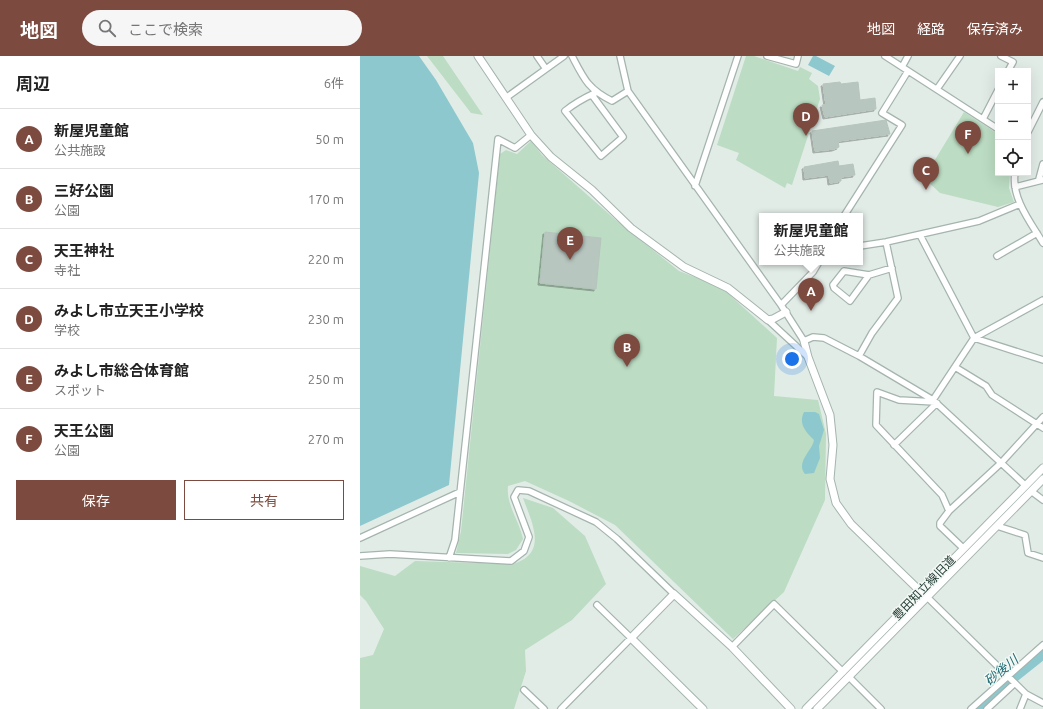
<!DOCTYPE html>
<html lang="ja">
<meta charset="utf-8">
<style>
:root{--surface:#fff;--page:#f6f6f6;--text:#222;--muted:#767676;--line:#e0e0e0;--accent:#7c4a3e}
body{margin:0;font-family:Ubuntu,"Noto Sans JP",sans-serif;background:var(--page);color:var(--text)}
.controls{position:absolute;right:12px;top:12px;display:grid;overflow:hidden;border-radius:0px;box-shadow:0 4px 16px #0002}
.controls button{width:36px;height:36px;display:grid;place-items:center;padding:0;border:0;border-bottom:1px solid var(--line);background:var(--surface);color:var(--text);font:20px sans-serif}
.you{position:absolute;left:432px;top:303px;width:14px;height:14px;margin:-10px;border:3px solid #fff;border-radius:50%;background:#1a73e8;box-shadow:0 0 0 6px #1a73e833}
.badge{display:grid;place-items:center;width:26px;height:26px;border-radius:50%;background:var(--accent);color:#fff;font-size:13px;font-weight:700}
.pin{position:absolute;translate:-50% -33px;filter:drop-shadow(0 1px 2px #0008)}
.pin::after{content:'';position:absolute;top:21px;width:14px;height:12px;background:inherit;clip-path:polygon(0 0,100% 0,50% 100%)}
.popup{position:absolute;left:399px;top:157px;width:104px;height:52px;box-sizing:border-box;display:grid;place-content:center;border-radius:0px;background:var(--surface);filter:drop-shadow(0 1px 3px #0005);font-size:13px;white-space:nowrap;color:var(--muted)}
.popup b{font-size:15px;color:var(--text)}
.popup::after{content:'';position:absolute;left:50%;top:100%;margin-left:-8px;border:8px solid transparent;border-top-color:var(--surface)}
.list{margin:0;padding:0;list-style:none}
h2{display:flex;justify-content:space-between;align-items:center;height:52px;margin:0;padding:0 16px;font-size:17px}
h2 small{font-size:13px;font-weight:400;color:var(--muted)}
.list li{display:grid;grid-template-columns:26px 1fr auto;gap:12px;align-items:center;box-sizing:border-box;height:60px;padding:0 16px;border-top:1px solid var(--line)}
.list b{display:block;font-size:15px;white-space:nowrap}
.list p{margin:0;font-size:13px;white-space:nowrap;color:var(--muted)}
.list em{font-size:13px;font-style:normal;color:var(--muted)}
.actions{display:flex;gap:8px;padding:12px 16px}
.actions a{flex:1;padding:9px 0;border:1px solid var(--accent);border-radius:0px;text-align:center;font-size:14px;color:var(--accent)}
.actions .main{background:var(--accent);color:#fff}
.icon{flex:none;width:22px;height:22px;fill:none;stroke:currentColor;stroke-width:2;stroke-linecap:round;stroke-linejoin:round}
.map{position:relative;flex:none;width:683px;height:653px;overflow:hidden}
header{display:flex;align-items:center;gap:24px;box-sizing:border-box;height:56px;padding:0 20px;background:var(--accent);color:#fff}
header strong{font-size:19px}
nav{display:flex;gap:22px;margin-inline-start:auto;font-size:14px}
.search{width:280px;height:36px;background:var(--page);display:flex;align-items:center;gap:10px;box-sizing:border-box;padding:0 14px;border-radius:22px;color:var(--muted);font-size:15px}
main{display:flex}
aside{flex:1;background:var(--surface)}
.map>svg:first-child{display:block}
</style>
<header>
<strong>地図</strong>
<div class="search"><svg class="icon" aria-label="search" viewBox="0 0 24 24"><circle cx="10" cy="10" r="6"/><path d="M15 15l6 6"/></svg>ここで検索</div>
<nav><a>地図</a><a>経路</a><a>保存済み</a></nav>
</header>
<main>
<aside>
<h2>周辺<small>6件</small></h2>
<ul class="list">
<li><span class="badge">A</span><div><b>新屋児童館</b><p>公共施設</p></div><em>50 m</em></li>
<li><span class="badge">B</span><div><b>三好公園</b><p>公園</p></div><em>170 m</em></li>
<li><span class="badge">C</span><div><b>天王神社</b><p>寺社</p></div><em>220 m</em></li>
<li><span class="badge">D</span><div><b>みよし市立天王小学校</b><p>学校</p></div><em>230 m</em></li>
<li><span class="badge">E</span><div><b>みよし市総合体育館</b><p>スポット</p></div><em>250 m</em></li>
<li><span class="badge">F</span><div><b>天王公園</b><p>公園</p></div><em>270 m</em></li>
</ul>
<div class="actions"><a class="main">保存</a><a>共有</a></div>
</aside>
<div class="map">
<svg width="683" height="653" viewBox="0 0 683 653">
<defs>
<filter id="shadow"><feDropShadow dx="-2" dy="2" stdDeviation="0" flood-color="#0004"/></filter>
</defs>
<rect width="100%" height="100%" fill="#e2ece7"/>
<path fill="#bcdcc3" d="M 67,0 L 83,0 L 123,59 L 111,57 Z
M 386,0 L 394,0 L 438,15 L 440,11 L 452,17 L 449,23 L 458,30 L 460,43 L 432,129 L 427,127 L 425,132 L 376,104 L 379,97 L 357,89 Z
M 604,56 L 638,78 L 638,117 L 650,117 L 649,132 L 654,146 L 638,151 L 580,137 L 564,122 Z
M 171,85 L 182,99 L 257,165 L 319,215 L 361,231 L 417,282 L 414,340 L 458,344 L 466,378 L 465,444 L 424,536 L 373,583 L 255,469 L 209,445 L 165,425 L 148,430 C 146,449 159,464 163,483 L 156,494 L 148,498 L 96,497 L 101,475 L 140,98 L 146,94 L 157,98 Z
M 163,442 L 193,452 L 225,480 L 246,528 L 212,564 L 165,594 L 166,615 L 154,653 L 0,653 L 0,602 L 13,599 L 24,573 L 6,545 L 0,539 L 0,510 L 35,520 L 55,505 L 152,508 C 189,498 172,467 163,442 Z"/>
<path fill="#8dc8ce" d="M 0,0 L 59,0 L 76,24 L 113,87 L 119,117 L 89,429 L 0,470 Z
M 453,0 L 456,0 L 475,10 L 469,20 L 448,9 Z
M 444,356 L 455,356 L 459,358 L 464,374 L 459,390 L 460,402 L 454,417 L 445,418 C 435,406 453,394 454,384 C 446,376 438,368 444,356 Z"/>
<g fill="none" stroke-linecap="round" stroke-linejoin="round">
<path stroke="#8dc8ce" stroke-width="12" d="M 617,653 L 643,629 L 683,597"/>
</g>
<path fill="#b8c6c0" stroke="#b5c5bd" filter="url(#shadow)" d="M 480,26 L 481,28 L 498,26 L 500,44 L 515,42 L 516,53 L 465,61 L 462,49 L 466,49 L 463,28 Z
M 526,64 L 530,78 L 478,85 L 479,91 L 474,93 L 455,95 L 452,75 Z
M 478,105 L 479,110 L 493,108 L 495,119 L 481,121 L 481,125 L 470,127 L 469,119 L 445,122 L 444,111 Z
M 185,176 L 241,182 L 236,233 L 180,227 Z"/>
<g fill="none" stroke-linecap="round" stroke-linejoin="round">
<defs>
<path id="minor" d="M 177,0 L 186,13
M 212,0 C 224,23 228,33 252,45 L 268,35
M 260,0 L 268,35 L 421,249 L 444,285 L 453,281 L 464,282 L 499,300 L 573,344 L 666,430
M 407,0 L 436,8 L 438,0
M 525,0 L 638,73
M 641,0 L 653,6 L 648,15
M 542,11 L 548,0
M 577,33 L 600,0
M 232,39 L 263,81 L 241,100 L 205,55 C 215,47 224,42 235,37
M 147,41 L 204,0
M 623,63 L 638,34
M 668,76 L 683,46
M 655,117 C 651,142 671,167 683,187
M 679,123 L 683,108
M 335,130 L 378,0
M 655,131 L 683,124
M 484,160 L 542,69 L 522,57 L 548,15
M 560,179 L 614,282 L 683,304
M 500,190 L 526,186 L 619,165 L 660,148
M 637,200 L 677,177
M 509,219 L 490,245 L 474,232 L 473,229 L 484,215 L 509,219 L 532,212
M 421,249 L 453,216 L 459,206
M 408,264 L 448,301
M 499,300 L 512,277 L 538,242 L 526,186
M 595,311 L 626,330 L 632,339 L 683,372
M 573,344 L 614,282 L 683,244
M 575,346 L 539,344 L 517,336 L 516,369 L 582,439 L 589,455 L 580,467 L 580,470 L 603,492
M 534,389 L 577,347
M 671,435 L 683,444
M 589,455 L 641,407 L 683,361
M 637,470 L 665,479 L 668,497 L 683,502
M 0,482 L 100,436
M 0,500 L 30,498 L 151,505 L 164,495 L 169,481 L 154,441 L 158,434 L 169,435 L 236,466 L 257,483 L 314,538
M 89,502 L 95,484 L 138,83 L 155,92 L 171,79
M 564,538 L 666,638 L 683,647
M 372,591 L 414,548 L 483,616
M 489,621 L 521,653
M 164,634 L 184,653
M 201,653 L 271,582 L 237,549
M 611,653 L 683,589
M 627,653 L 655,627
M 660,653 L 666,638"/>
<path id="tertiary" d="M 118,0 L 171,79 L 191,101 L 232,134 L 271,172 L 324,211 L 368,232 L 408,264 L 413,263 L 426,256
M 444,285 L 448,301 L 470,359 L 473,389 L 470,423 L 476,447 L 491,468 L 561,536
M 343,653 L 271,582 L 314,538 L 372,591 L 431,653
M 446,653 L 683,412
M 457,653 L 683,423"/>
</defs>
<use href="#minor" stroke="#a5b4ae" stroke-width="8"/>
<use href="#tertiary" stroke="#a5b4ae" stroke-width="9"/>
<use href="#minor" stroke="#fff" stroke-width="5.5"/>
<use href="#tertiary" stroke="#fff" stroke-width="7"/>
</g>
<g text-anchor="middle" stroke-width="3" stroke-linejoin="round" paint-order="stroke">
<g font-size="12" fill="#233c34" stroke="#f3f8f5">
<text transform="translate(564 532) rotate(-46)" y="4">豊田知立線旧道</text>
</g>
<g font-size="13" font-style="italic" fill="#206c75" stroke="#f3f8f5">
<text transform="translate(641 614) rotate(-40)" y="5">砂後川</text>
</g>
</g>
</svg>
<div class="controls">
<button>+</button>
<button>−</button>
<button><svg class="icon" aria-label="locate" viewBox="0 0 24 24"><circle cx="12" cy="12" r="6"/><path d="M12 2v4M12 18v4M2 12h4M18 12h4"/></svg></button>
</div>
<div class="you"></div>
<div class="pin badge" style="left:451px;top:255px">A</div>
<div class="popup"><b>新屋児童館</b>公共施設</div>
<div class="pin badge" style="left:267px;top:311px">B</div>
<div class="pin badge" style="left:566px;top:134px">C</div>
<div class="pin badge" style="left:446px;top:80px">D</div>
<div class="pin badge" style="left:210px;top:204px">E</div>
<div class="pin badge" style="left:608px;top:98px">F</div>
</div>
</main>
